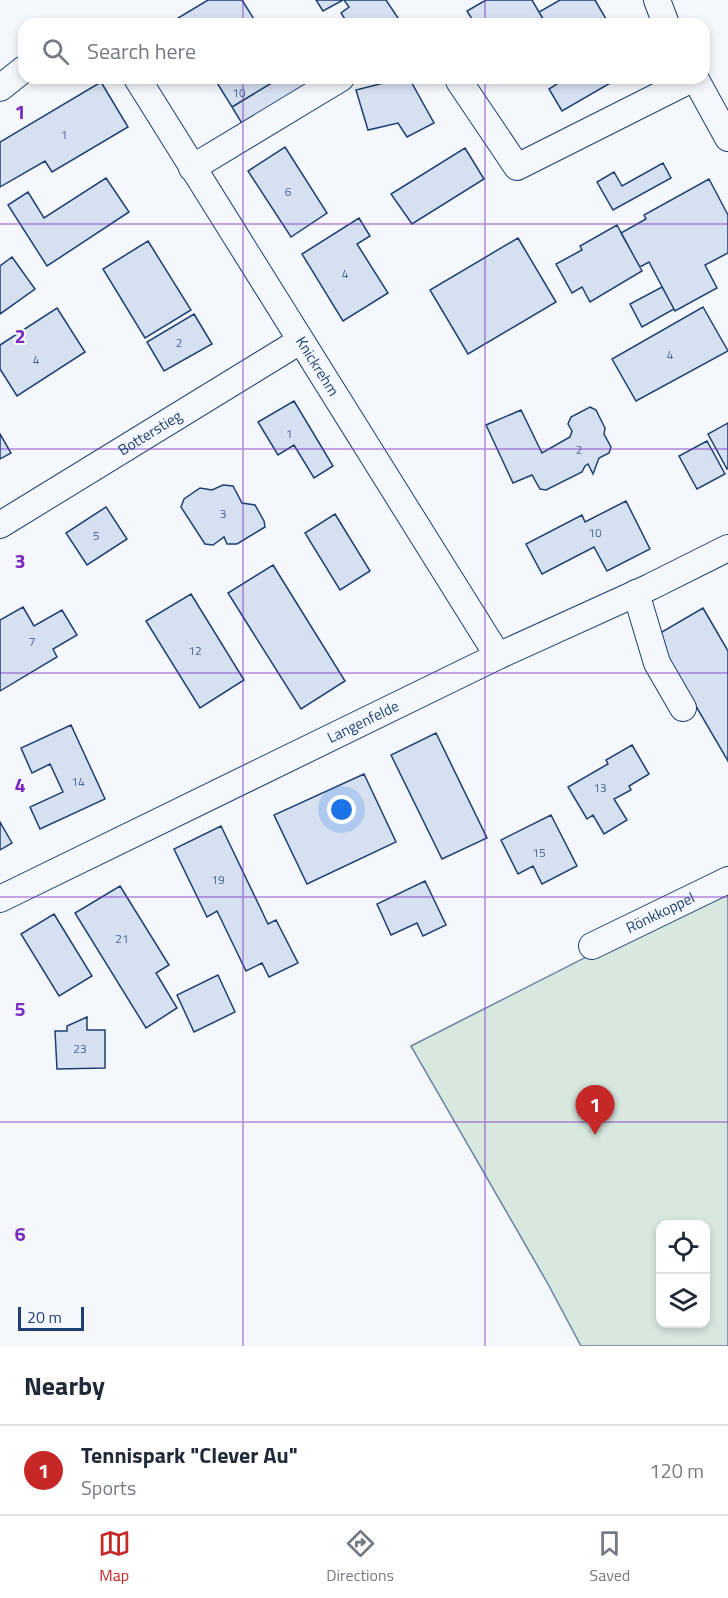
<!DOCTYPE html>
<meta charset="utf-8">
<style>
:root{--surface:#fff;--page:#f6f6f7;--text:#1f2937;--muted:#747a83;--line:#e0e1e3;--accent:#c62828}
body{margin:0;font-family:"Titillium Web",sans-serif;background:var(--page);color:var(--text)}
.controls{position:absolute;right:18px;bottom:18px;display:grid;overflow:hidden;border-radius:12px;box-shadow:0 3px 9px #0003}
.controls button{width:54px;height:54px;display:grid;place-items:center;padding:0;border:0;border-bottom:2px solid var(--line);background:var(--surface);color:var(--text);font:30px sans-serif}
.scale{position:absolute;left:18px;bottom:15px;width:66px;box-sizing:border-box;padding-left:6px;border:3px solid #1d3f73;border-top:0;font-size:16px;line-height:21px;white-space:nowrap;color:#1d3f73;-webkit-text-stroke:4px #f4f7fb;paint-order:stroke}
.you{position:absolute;left:342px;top:810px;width:21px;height:21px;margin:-15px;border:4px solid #fff;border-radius:50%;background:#1a73e8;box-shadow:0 0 0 9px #1a73e833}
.badge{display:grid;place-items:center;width:39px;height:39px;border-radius:50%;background:var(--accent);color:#fff;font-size:20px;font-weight:700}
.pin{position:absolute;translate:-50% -50px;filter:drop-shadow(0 2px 3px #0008)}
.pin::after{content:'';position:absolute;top:32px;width:21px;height:18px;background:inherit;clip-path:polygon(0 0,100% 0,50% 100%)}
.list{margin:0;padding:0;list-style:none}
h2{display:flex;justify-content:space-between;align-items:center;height:78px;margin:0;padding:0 24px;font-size:26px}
h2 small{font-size:20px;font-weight:400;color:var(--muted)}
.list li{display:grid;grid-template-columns:39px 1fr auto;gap:18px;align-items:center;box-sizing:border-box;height:90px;padding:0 24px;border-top:2px solid var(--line)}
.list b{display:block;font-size:22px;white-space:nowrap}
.list p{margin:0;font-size:20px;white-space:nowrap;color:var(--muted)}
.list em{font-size:20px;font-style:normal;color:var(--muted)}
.icon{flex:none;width:33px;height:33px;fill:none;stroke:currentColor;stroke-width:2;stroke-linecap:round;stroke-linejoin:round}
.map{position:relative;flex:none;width:728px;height:1346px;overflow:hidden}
.search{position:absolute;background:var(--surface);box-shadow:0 3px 9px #0003;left:18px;right:18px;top:18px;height:66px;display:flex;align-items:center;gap:15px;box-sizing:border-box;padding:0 21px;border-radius:18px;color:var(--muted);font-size:22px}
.sheet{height:168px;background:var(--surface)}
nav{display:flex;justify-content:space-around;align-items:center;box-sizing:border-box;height:84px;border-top:2px solid var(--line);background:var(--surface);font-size:16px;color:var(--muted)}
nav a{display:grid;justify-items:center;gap:3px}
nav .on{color:var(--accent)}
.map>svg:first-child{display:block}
</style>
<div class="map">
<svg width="728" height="1346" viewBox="0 0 728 1346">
<rect width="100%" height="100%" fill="#f4f7fb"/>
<path fill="#d7e8df" stroke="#687fa3" stroke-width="1.5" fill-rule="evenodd" d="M 728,885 L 728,1346 L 581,1346 L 548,1284 L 411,1046 ZM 660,1224 L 706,1224 L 706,1324 L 660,1324 Z"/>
<path fill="#d5e0f0" stroke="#1d3f73" stroke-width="1.5" d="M 208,0 L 242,0 L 257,24 L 181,24 L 178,18 Z
M 316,0 L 343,0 L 323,11 Z
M 344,0 L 386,0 L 402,24 L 348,24 L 341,13 L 349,7 Z
M 486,0 L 532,0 L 546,24 L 475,24 L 467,11 Z
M 560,0 L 595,0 L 609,24 L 546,24 L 539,12 Z
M 214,78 L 280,78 L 232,107 Z
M 280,78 L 302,78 L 310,91 L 246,130 L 232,107 Z
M 403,78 L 409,78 L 434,123 L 407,137 L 398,123 L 368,130 L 356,90 Z
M 566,78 L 619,78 L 562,111 L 549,89 Z
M 101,82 L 128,127 L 52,172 L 45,161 L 0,187 L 0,142 Z
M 285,147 L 327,213 L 291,237 L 248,171 Z
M 465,148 L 484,179 L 412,224 L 391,194 Z
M 663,163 L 671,178 L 613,210 L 597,182 L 614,172 L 622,186 Z
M 106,178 L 129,212 L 47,266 L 8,205 L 28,192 L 44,218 Z
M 709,179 L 728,215 L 728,253 L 705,265 L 717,288 L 675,311 L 649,262 L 640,267 L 621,233 L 646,219 L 644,215 Z
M 359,218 L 370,236 L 357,244 L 388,293 L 343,321 L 302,254 Z
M 617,225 L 642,271 L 590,302 L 582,287 L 572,293 L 556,264 L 582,250 L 580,246 Z
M 518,238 L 556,302 L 468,354 L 430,290 Z
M 148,241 L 191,310 L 145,338 L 103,269 Z
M 12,257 L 35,289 L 0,314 L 0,266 Z
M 662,287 L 674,309 L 642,327 L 630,304 Z
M 703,307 L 728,351 L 636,401 L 612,359 Z
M 57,308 L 85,352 L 17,396 L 0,369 L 0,345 Z
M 194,314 L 212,344 L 164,371 L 147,342 Z
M 294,401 L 333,466 L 314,478 L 294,445 L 278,455 L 258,422 Z
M 590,407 L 596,410 L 605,428 L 604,434 L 611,447 L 609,453 L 599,458 L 593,474 L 588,464 L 585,466 L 582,472 L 546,490 L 540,489 L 532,475 L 513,483 L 486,425 L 521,410 L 542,453 L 570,437 L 572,431 L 568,424 L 571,417 Z
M 728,423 L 728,468 L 727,469 L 708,434 Z
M 0,434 L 11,453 L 0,459 Z
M 707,441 L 725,474 L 697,489 L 679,456 Z
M 223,485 L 233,486 L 242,503 L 255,505 L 264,521 L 265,527 L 237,544 L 227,544 L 224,537 L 213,545 L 205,544 L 181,507 L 184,499 L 200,488 L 212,490 Z
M 626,501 L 650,549 L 607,571 L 594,547 L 542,574 L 526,544 L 582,515 L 585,522 Z
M 106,507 L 127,539 L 87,565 L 66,533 Z
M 335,514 L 370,571 L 340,590 L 305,533 Z
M 273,565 L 345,681 L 301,709 L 228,593 Z
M 191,594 L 244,680 L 200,708 L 146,621 Z
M 23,607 L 34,626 L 62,610 L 77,635 L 53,649 L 57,657 L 0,691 L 0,620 Z
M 703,608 L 728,651 L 728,761 L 655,636 Z
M 71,725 L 105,799 L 40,829 L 30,807 L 63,792 L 50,764 L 32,773 L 21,748 Z
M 436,733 L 487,838 L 442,859 L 391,755 Z
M 632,745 L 649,774 L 629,786 L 631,790 L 614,799 L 627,820 L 604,834 L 593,815 L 587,819 L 568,787 L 608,764 L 606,760 Z
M 364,774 L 396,842 L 307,884 L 274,815 Z
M 551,815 L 577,866 L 542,884 L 533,866 L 518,874 L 501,840 Z
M 0,822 L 12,843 L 0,850 Z
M 221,826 L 268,924 L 276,920 L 298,963 L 269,977 L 262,963 L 246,971 L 217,911 L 207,917 L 174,849 Z
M 425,881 L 446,925 L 423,936 L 417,923 L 391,935 L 377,904 Z
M 120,886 L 169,965 L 156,973 L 177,1008 L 146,1028 L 75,913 Z
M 54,914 L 92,976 L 59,996 L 21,934 Z
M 218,975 L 235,1012 L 194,1032 L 177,995 Z
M 87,1017 L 87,1030 L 105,1030 L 105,1068 L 57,1069 L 55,1031 L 67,1031 L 67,1026 Z"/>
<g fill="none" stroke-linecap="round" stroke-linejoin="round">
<defs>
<g id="minor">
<path d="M 657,0 L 666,24"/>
<path id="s1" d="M 137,78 L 498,656"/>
<path d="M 695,78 L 728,138"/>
<path d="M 459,81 L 517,167 L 694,78"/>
<path d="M 0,88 L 24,69"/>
<path d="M 192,168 L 341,78"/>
<path id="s2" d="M 0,525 L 300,341"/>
<path d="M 636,593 L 657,663 L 683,708"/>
<path id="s3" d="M 0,899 L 498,656 L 650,587 L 728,548"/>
<path id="s4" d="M 592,946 L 728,880"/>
</g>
</defs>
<use href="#minor" stroke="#1d3f73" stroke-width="28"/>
<use href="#minor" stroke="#f4f7fb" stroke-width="26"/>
</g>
<path fill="none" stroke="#7b2cbf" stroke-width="1.5" stroke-opacity="0.55" d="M 243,0 L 243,24M 485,0 L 485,24M 243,78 L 243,1346M 485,78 L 485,1346M 0,224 L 728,224M 0,449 L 728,449M 0,673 L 728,673M 0,897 L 728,897M 0,1122 L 728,1122"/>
<g text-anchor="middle" stroke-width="4.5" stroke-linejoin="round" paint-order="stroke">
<g font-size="12" fill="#4b6792">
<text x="239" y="97">10</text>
<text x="64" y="139">1</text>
<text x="288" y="196">6</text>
<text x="345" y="278">4</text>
<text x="179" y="347">2</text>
<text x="670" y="359">4</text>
<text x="36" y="364">4</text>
<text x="289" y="438">1</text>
<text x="579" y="454">2</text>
<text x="223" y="518">3</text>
<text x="595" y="537">10</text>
<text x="96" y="540">5</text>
<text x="32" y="646">7</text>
<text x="195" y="655">12</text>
<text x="78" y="786">14</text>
<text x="600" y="792">13</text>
<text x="539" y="857">15</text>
<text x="218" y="884">19</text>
<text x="122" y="943">21</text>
<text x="80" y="1053">23</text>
</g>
<g font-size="15" fill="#1d3f73" stroke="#f4f7fb">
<text dy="5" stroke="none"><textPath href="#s1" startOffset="340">Knickrehm</textPath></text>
<text dy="5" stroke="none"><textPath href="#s2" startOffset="176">Botterstieg</textPath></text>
<text dy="5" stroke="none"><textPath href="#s3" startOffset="404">Langenfelde</textPath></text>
<text dy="5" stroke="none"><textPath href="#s4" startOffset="76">Rönkkoppel</textPath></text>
</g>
</g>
<g font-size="20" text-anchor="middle" font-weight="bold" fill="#7b2cbf" stroke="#f4f7fb" stroke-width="4.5" stroke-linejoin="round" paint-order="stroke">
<text x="20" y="119">1</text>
<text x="20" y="343">2</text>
<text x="20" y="568">3</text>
<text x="20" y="792">4</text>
<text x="20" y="1016">5</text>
<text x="20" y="1241">6</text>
</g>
</svg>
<div class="controls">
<button><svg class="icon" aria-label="locate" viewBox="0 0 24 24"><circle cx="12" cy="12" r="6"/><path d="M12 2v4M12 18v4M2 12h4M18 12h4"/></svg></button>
<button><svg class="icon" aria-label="layers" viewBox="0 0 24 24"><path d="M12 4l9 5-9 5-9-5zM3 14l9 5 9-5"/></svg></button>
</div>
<div class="scale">20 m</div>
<div class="you"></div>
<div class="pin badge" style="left:595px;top:1135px">1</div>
<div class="search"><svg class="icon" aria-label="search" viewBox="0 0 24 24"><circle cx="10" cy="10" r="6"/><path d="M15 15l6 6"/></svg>Search here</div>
</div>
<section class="sheet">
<h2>Nearby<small></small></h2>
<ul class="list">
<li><span class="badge">1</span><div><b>Tennispark &quot;Clever Au&quot;</b><p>Sports</p></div><em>120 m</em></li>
</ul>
</section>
<nav>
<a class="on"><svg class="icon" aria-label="map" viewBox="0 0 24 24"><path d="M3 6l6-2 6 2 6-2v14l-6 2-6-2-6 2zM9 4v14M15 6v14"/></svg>Map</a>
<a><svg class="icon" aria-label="directions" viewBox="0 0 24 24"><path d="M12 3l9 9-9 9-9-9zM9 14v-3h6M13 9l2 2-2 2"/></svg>Directions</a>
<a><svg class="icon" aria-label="saved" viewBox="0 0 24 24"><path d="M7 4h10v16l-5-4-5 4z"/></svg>Saved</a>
</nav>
